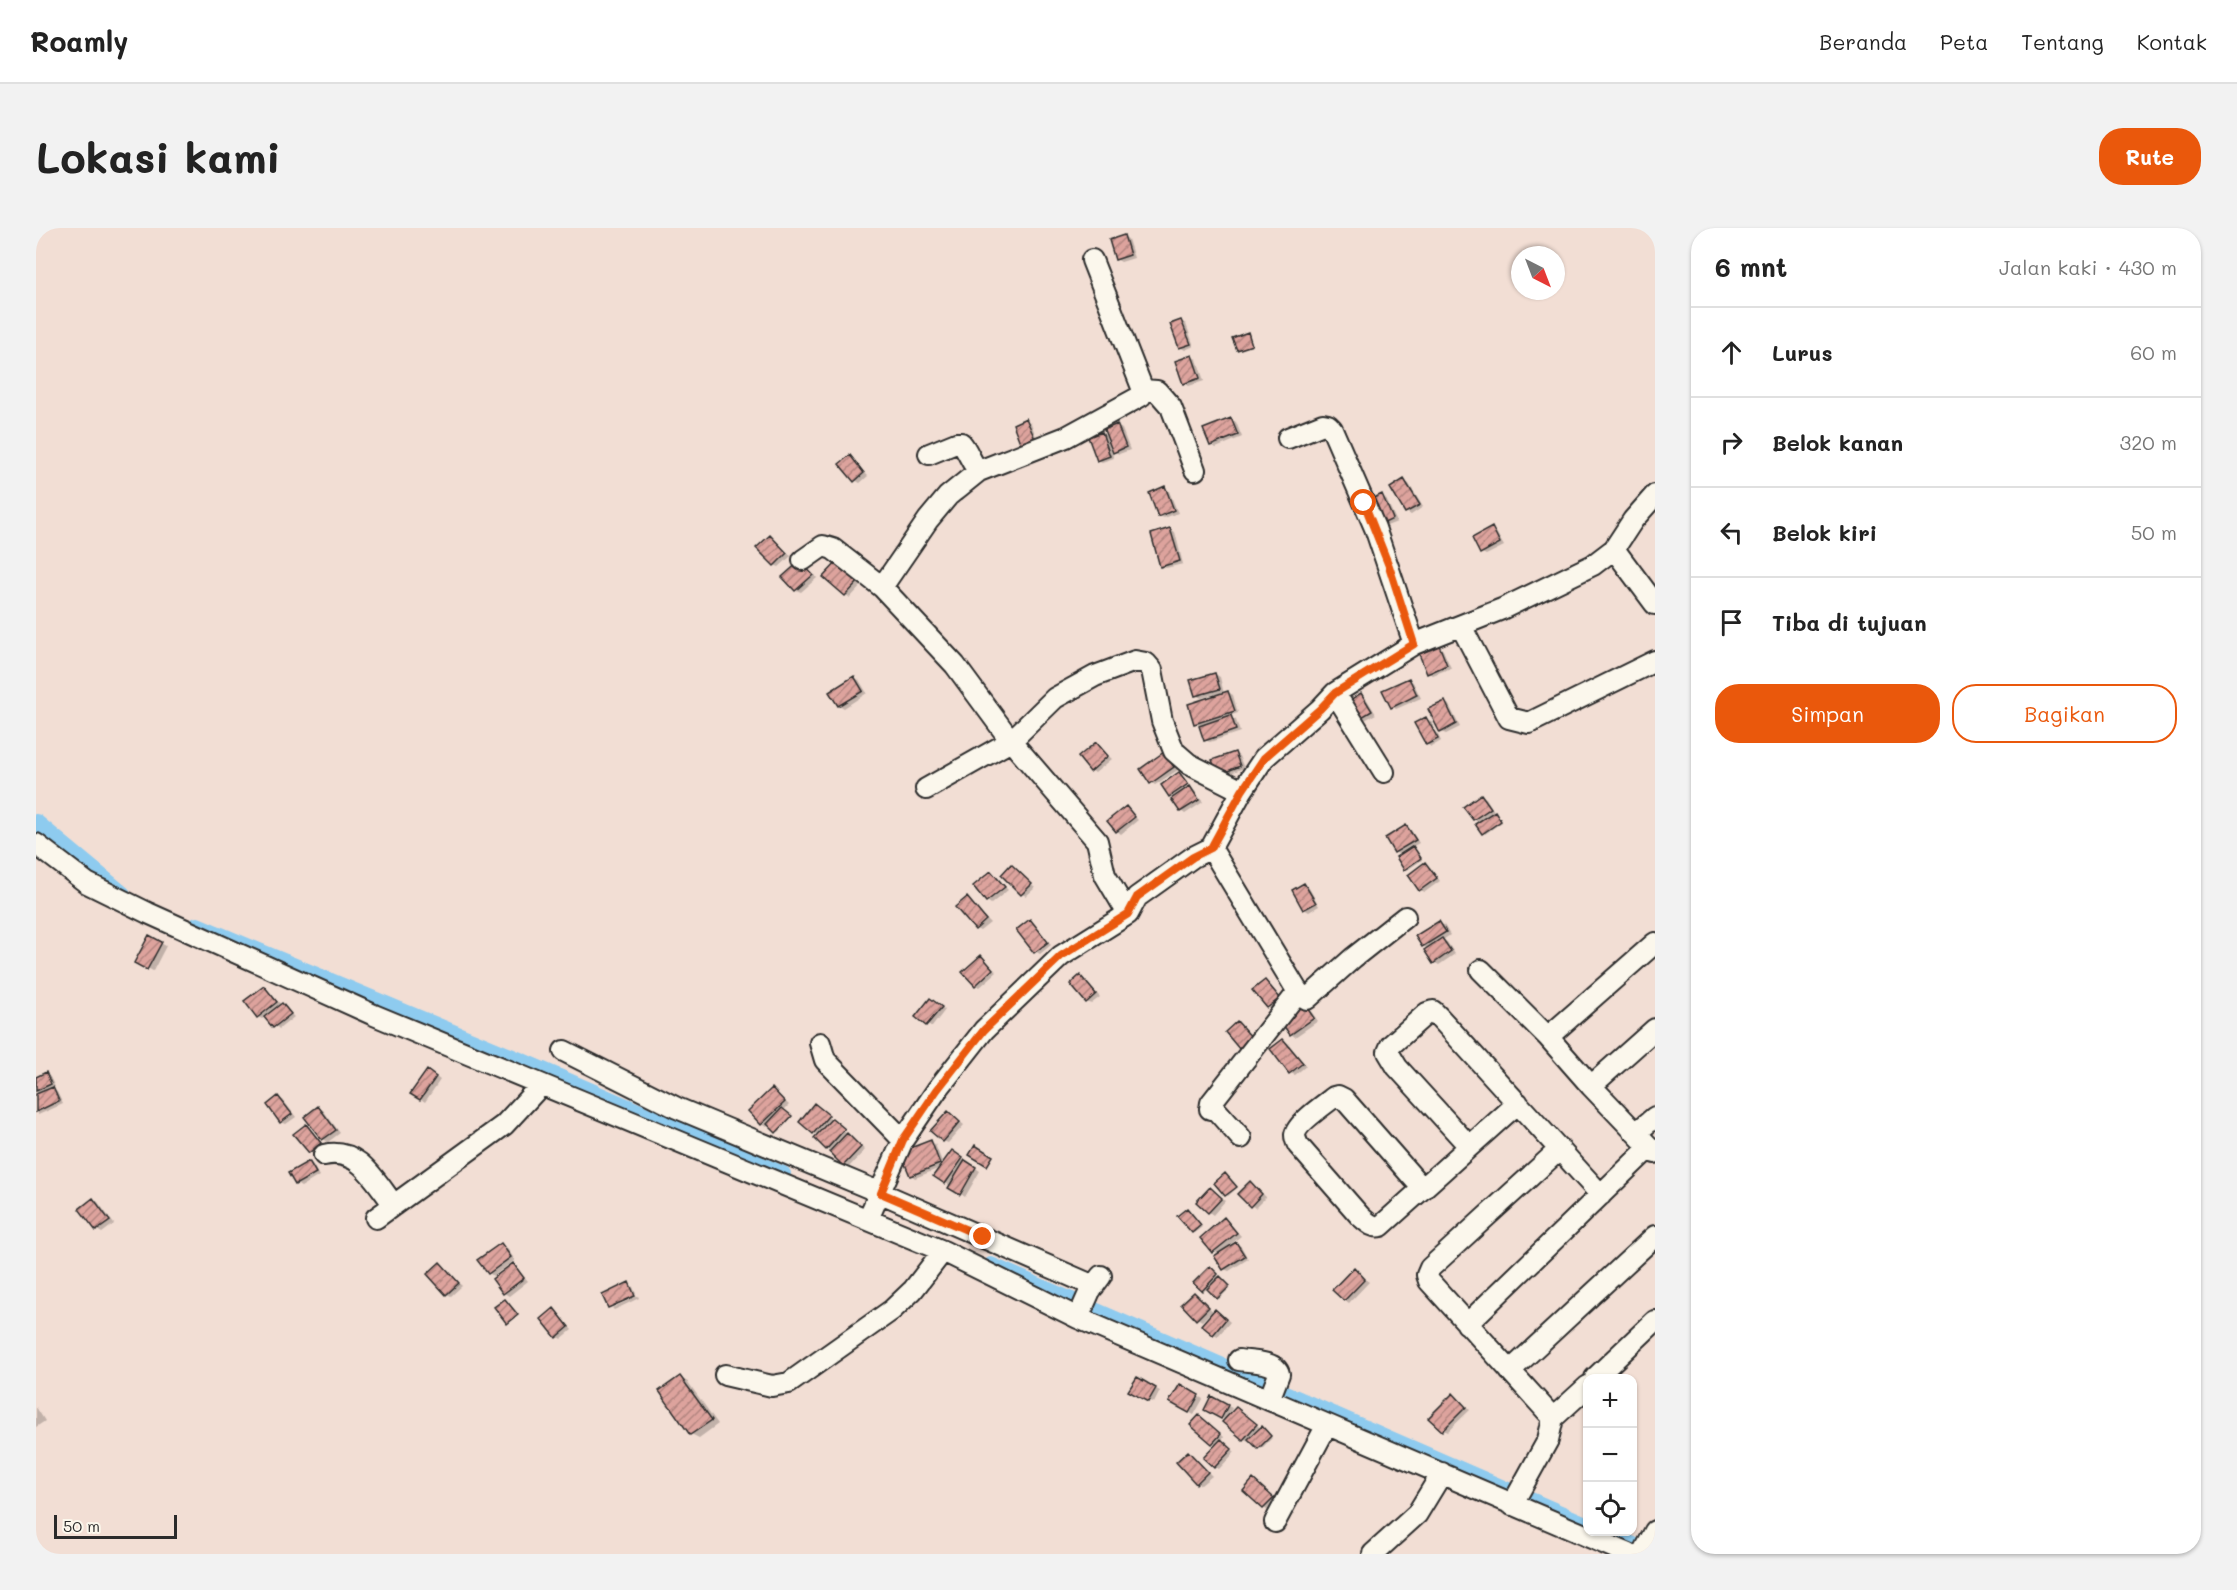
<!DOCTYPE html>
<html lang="id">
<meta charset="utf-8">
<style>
:root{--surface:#fff;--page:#f2f2f2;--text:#222;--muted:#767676;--line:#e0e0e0;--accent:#ea580c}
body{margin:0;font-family:Mali,sans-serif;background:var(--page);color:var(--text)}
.controls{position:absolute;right:18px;bottom:18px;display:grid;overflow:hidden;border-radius:12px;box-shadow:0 2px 4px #0004}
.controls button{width:54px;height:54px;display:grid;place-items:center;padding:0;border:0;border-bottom:2px solid var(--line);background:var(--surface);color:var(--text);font:30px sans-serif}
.compass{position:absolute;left:1475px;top:18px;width:54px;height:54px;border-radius:50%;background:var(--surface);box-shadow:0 2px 4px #0004;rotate:138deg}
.scale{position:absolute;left:18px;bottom:15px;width:123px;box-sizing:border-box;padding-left:6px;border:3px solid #2b2b2b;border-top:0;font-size:16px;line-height:21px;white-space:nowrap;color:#2b2b2b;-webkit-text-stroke:4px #fbf7ec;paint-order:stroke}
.stop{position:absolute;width:18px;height:18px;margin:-14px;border:4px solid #ea580c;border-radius:50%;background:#fff}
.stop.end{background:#ea580c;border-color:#fff;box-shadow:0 2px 6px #0008}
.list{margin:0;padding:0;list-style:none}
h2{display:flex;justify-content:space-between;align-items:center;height:78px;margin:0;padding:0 24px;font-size:26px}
h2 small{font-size:20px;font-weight:400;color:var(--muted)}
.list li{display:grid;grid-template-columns:39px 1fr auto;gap:18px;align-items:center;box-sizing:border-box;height:90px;padding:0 24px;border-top:2px solid var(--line)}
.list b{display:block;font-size:22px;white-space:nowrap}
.list em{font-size:20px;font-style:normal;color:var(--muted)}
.actions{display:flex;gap:12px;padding:18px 24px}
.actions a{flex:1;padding:14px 0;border:2px solid var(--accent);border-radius:24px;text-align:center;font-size:21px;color:var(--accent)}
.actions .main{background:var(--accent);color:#fff}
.icon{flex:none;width:33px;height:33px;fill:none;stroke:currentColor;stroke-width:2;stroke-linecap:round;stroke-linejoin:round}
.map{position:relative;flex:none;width:1619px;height:1326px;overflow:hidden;border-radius:24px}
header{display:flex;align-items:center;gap:36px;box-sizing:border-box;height:84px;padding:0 30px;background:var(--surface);border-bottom:2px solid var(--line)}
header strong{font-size:28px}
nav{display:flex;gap:33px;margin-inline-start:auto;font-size:21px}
.intro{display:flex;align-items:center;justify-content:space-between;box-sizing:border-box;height:144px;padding:0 36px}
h1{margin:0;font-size:42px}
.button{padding:15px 27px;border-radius:24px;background:var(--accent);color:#fff;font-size:21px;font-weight:700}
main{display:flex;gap:36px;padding:0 36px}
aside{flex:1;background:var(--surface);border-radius:24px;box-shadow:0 2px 4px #0004}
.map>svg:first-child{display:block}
</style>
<header>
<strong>Roamly</strong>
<nav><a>Beranda</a><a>Peta</a><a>Tentang</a><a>Kontak</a></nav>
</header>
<div class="intro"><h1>Lokasi kami</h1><a class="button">Rute</a></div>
<main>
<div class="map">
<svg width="1619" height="1326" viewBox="0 0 1619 1326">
<defs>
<pattern id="building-hatch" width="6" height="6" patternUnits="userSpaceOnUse" patternTransform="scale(1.5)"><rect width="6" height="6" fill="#dda39d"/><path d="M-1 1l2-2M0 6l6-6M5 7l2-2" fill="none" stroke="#b38580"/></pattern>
</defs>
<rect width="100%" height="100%" fill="#f2ded4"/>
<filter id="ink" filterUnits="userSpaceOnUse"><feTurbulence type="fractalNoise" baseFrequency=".0167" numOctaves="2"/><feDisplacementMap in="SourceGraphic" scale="12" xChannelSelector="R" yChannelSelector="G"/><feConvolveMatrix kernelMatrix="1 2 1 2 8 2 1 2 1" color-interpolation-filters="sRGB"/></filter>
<g filter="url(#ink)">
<path fill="#0003" d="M 1088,9 L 1092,11 L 1098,30 L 1085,34 L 1080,31 Z
M 1145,93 L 1150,96 L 1158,118 L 1149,122 L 1144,119 Z
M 1212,106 L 1217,118 L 1204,122 L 1202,121 Z
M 1156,129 L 1161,131 L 1168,153 L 1153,158 L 1148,155 Z
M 1195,191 L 1200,194 L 1206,209 L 1180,220 L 1176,217 Z
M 990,192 L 995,195 L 1002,214 L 991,218 Z
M 1081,198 L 1086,201 L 1094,222 L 1083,226 L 1075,222 L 1078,230 L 1066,234 L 1062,232 L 1066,205 L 1073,210 Z
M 814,229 L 832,248 L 824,255 L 819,252 Z
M 1368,253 L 1373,256 L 1387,279 L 1375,287 L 1370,284 L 1356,261 Z
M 1129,260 L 1133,263 L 1142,285 L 1128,290 L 1123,288 Z
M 1346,268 L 1350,271 L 1361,294 L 1348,299 Z
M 1456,301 L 1460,304 L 1468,318 L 1450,327 L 1446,325 Z
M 1134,302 L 1139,304 L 1147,336 L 1130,340 L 1126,338 Z
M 734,309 L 755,328 L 743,339 L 738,337 Z
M 802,334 L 827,356 L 814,370 L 790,349 Z
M 769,337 L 781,350 L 765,364 L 760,362 Z
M 1403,419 L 1407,422 L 1415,440 L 1397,447 L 1392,445 Z
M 1179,446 L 1184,449 L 1188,466 L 1192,464 L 1197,467 L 1202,485 L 1193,488 L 1200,492 L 1204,504 L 1174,514 L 1169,512 L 1165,498 L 1159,495 L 1180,468 L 1179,466 L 1165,470 L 1160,467 Z
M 818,450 L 823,452 L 831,465 L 808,480 L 803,477 Z
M 1373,452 L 1377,454 L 1385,470 L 1360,481 L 1356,478 Z
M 1325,467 L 1330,470 L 1340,486 L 1325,494 Z
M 1409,474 L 1413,477 L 1424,499 L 1410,506 L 1405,504 Z
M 1390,491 L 1395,493 L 1405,513 L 1395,519 L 1391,516 Z
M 1060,516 L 1076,531 L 1059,545 L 1055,542 Z
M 1198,525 L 1203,528 L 1208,540 L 1187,548 Z
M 1133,529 L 1142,542 L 1119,557 L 1115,554 Z
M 1143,546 L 1148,549 L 1167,574 L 1149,586 L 1145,583 L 1138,571 L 1134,568 Z
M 1445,568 L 1450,570 L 1458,583 L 1457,584 L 1466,594 L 1449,606 L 1444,595 L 1438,591 Z
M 1090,580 L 1102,592 L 1085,606 L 1081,603 Z
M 1371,599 L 1375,602 L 1383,615 L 1376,619 L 1386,632 L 1371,642 L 1365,628 L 1359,624 Z
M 1389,636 L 1394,639 L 1404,653 L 1389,664 L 1384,662 Z
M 976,638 L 999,660 L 990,668 L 986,666 Z
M 955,645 L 972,662 L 955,676 L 951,673 Z
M 1268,657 L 1273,660 L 1283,678 L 1273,684 L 1268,681 Z
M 931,671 L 954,695 L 944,703 L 940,701 Z
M 994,693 L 999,696 L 1015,717 L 1004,726 L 999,723 Z
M 1403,695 L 1408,697 L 1414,707 L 1407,712 L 1411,714 L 1419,726 L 1403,737 L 1398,734 L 1392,721 L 1387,718 Z
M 114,709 L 130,718 L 117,743 L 100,734 Z
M 945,729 L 961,744 L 944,759 L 940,757 Z
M 1045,749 L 1064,769 L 1055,776 L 1050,774 Z
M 1229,753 L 1247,773 L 1237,781 L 1232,779 Z
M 228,760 L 258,789 L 243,801 L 230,788 L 226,791 L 222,789 Z
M 899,774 L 909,782 L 896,799 L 881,788 Z
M 1272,779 L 1282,793 L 1259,809 L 1255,806 Z
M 1248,813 L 1252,815 L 1270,838 L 1259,847 L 1254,845 Z
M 10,846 L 14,849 L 19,859 L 15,860 L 21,864 L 27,876 L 2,887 L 0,851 Z
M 396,846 L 404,852 L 389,874 L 376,865 Z
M 740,865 L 753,877 L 748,882 L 756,889 L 743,904 L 733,896 L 731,899 L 726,896 L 714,883 Z
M 242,870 L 247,872 L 260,889 L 250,896 L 245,894 Z
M 282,880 L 287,882 L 304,905 L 292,914 L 287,911 Z
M 782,880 L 829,922 L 813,939 L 791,921 L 783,907 L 778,905 Z
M 916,887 L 928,897 L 912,915 L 907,913 Z
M 270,898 L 289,918 L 278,927 L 274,924 Z
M 895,914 L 899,916 L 907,936 L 920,926 L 944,943 L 929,969 L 910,955 L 904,940 L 879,950 L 875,947 Z
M 273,934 L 277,937 L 283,948 L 265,959 L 260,956 Z
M 1191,948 L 1201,960 L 1192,968 L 1180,955 Z
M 1219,958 L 1230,969 L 1219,980 L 1215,977 Z
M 1179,964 L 1189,973 L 1177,987 L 1173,984 Z
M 57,972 L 62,974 L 78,996 L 66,1005 L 61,1002 L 45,981 Z
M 1153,983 L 1166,999 L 1158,1005 L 1157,1004 Z
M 1189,991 L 1205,1008 L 1191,1019 L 1192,1021 L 1200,1016 L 1205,1018 L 1212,1031 L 1193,1043 L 1188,1041 L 1183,1027 L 1166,1010 Z
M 465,1017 L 470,1019 L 479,1032 L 457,1048 L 453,1045 Z
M 404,1036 L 426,1058 L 415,1068 L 411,1066 Z
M 477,1037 L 481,1040 L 492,1053 L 473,1068 L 468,1065 L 458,1051 Z
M 1176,1041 L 1194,1060 L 1183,1071 L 1172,1060 L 1168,1063 L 1167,1062 Z
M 1318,1041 L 1333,1054 L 1313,1075 L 1309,1072 Z
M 593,1056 L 597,1059 L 600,1066 L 573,1079 L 568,1068 Z
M 1158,1066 L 1178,1084 L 1184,1085 L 1194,1094 L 1182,1108 L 1177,1106 L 1174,1085 L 1166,1093 L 1161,1090 Z
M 602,1068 L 603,1070 L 578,1082 L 576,1080 Z
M 518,1082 L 536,1102 L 525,1111 L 521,1108 Z
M 644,1150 L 652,1154 L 682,1196 L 663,1210 L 655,1206 L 625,1164 Z
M 1101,1151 L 1124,1163 L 1118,1175 L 1094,1163 Z
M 1144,1158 L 1167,1171 L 1158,1187 L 1135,1174 Z
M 1417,1167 L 1434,1182 L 1411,1204 L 1407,1202 Z
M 1175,1170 L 1196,1180 L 1192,1188 L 1205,1183 L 1236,1210 L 1225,1221 L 1215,1211 L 1213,1213 L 1208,1211 L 1189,1194 L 1190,1192 L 1170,1181 Z
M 0,1179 L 9,1193 L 0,1199 Z
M 1168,1191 L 1188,1209 L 1186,1213 L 1199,1224 L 1183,1241 L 1179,1239 L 1181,1218 L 1177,1215 Z
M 1152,1224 L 1176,1248 L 1165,1257 L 1161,1255 Z
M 1218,1253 L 1241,1273 L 1232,1283 L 1228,1280 Z"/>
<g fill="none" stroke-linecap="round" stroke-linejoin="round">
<path stroke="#8ecbef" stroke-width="16" d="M 0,594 L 87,666
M 161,697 L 486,833 L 747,946
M 955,1037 L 1552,1297
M 1566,1304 L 1619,1326"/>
</g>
<path fill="url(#building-hatch)" stroke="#2b2b2b" stroke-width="1.5" d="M 1088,7 L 1094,27 L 1079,32 L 1073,12 Z
M 1145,92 L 1155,116 L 1143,120 L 1134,96 Z
M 1212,104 L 1216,117 L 1201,122 L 1196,110 Z
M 1156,127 L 1164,150 L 1147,156 L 1139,133 Z
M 990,190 L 999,211 L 985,217 L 977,196 Z
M 1195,190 L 1202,207 L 1174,218 L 1167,201 Z
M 1081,196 L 1090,219 L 1077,225 L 1068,202 Z
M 1066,204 L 1074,228 L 1061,233 L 1052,209 Z
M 814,227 L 828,245 L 818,254 L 803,236 Z
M 1368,251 L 1384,277 L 1369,285 L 1354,260 Z
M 1129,258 L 1138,282 L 1122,289 L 1113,265 Z
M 1346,266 L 1357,291 L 1342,298 L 1331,273 Z
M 1456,299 L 1464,315 L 1444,326 L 1436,310 Z
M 1134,300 L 1144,333 L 1124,339 L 1115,306 Z
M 734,307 L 751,325 L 738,338 L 720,320 Z
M 764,333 L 777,347 L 759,363 L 746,349 Z
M 802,333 L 824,352 L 809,368 L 787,349 Z
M 1403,417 L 1411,437 L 1391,446 L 1383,426 Z
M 1179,445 L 1184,461 L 1159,468 L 1154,452 Z
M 818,448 L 827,463 L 802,478 L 793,464 Z
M 1373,450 L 1381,467 L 1355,480 L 1346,462 Z
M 1192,463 L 1199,483 L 1158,496 L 1152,476 Z
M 1325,465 L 1336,483 L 1319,493 L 1309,475 Z
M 1409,473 L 1420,496 L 1404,505 L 1392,481 Z
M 1195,487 L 1200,502 L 1168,513 L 1163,498 Z
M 1390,489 L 1402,511 L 1390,517 L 1378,495 Z
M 1060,514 L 1072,528 L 1054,544 L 1042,529 Z
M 1128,524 L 1138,539 L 1114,556 L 1104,541 Z
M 1199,524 L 1204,538 L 1182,547 L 1176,532 Z
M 1143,544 L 1152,556 L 1133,569 L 1125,557 Z
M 1154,558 L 1163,572 L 1144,584 L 1135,571 Z
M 1445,566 L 1455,580 L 1437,592 L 1427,579 Z
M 1090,578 L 1099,589 L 1080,604 L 1071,593 Z
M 1459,583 L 1465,593 L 1446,606 L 1439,596 Z
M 1370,597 L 1380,612 L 1358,625 L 1349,610 Z
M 1377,618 L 1385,630 L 1368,642 L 1360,629 Z
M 1389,634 L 1401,650 L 1383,663 L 1372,647 Z
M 975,636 L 996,656 L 985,667 L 965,647 Z
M 955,643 L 969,659 L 950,674 L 937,658 Z
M 1268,655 L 1280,675 L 1267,682 L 1256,662 Z
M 931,669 L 950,692 L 939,702 L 919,679 Z
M 994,691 L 1012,714 L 998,725 L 980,702 Z
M 1403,693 L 1410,704 L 1386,719 L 1379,708 Z
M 113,707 L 126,714 L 111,742 L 98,735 Z
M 1406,710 L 1415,723 L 1397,736 L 1388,722 Z
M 945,727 L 957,741 L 939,758 L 926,744 Z
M 1044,747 L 1060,766 L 1050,775 L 1034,756 Z
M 1229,752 L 1244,770 L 1231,780 L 1216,762 Z
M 228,758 L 241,774 L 221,790 L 208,773 Z
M 894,770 L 906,779 L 890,798 L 879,789 Z
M 1267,774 L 1278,790 L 1254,807 L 1243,791 Z
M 246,775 L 255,786 L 237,800 L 228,789 Z
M 1201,793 L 1217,811 L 1204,822 L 1189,804 Z
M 1247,811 L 1267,835 L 1253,846 L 1234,821 Z
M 391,842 L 400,849 L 384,872 L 374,866 Z
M 10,844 L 15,856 L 0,863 L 0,849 Z
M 17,859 L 23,873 L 0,884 L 0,866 Z
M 736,860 L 749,874 L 725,897 L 712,883 Z
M 242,868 L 256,886 L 244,895 L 231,877 Z
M 778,875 L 793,887 L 777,906 L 763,894 Z
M 282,878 L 300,902 L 286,912 L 268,889 Z
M 746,880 L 756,888 L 740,905 L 731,896 Z
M 912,883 L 924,894 L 907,914 L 894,903 Z
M 796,890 L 809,901 L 790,922 L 778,910 Z
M 270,896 L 285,915 L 273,925 L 257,906 Z
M 811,905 L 825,919 L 807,938 L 793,924 Z
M 895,912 L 904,936 L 874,948 L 864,924 Z
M 939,917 L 957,928 L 951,938 L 933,927 Z
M 916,922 L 927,930 L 909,956 L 897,948 Z
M 929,932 L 940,939 L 924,967 L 912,960 Z
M 273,933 L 280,945 L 259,957 L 252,945 Z
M 1189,945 L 1201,959 L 1189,968 L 1178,955 Z
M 1214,953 L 1226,966 L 1214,979 L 1201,966 Z
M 1174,959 L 1186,970 L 1172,985 L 1160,974 Z
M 57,970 L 74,993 L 60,1003 L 43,981 Z
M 1151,980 L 1165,997 L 1156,1005 L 1141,988 Z
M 1188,989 L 1201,1005 L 1176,1025 L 1164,1010 Z
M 1200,1014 L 1209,1028 L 1187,1042 L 1178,1028 Z
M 465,1015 L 475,1029 L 452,1046 L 441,1032 Z
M 404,1034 L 423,1055 L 410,1067 L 391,1046 Z
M 477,1035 L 488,1050 L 467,1066 L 456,1051 Z
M 1174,1038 L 1182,1046 L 1166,1063 L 1157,1055 Z
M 1318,1039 L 1329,1051 L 1308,1073 L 1296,1062 Z
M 1184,1048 L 1194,1058 L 1181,1071 L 1171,1061 Z
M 593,1054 L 599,1068 L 572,1080 L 566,1067 Z
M 1158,1064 L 1173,1079 L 1160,1092 L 1145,1076 Z
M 469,1071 L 482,1087 L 471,1096 L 458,1079 Z
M 518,1080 L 533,1099 L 520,1110 L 505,1091 Z
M 1179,1081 L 1190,1091 L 1177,1107 L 1165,1097 Z
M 644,1148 L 676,1192 L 654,1207 L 623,1163 Z
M 1101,1149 L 1120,1160 L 1112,1174 L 1092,1163 Z
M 1144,1156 L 1163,1167 L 1153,1185 L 1133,1174 Z
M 1417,1165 L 1430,1179 L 1406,1203 L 1392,1190 Z
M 1175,1168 L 1192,1177 L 1185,1191 L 1168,1182 Z
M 1200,1179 L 1221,1196 L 1207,1212 L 1186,1194 Z
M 1163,1187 L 1185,1206 L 1176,1216 L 1154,1197 Z
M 1226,1198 L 1235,1208 L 1222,1221 L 1212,1211 Z
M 1185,1211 L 1196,1221 L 1178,1240 L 1167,1230 Z
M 1152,1223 L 1172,1244 L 1160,1256 L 1140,1234 Z
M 1217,1251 L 1238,1270 L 1227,1281 L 1207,1263 Z"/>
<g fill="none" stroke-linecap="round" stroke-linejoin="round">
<defs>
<path id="minor" d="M 1107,162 L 1121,163 L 1135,179 L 1159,242
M 1252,210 L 1287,196 L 1292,197 L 1296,201 L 1339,300 L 1378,416
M 893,226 L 920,215 L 925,215 C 933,224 934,234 943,243
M 1578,321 L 1619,376
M 767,332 L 787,318 L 797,321 L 846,359 L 919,437 L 975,513 L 1061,613 L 1069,647 L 1092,686
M 846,359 L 892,292 L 912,268 L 943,243 L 1030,209 L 1105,168 L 1107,162 L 1056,32
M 1425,398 L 1473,490 L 1493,495 L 1619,433
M 1299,465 L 1348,544
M 890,561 L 975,513 L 1019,470 L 1059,448 L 1099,433 L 1110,435 L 1116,442 L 1126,493 L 1138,523 L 1153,536 L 1206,563
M 0,616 L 51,655 L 112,685 L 338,787 L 907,1023 L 1042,1090 L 1593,1326
M 1175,620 L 1262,764 L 1271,771 L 1317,730 L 1369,689
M 1445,742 L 1512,809 L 1555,858 L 1619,925
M 1512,809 L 1619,715
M 784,815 L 789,832 L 867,912
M 528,823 L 641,880 L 845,965 L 1058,1058
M 1555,858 L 1619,801
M 1601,904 L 1619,889
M 1205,910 L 1180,882 L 1174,881 L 1175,875 L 1262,764
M 1433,918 L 1361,839 L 1352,824 L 1355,817 L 1391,785 L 1397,783 L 1403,789 L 1565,967
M 288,927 C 323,919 339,953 358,977
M 1387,961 L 1308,871 L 1302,868 L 1298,869 C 1289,876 1260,896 1259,907 C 1259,909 1261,915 1262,917 L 1324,988 C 1331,994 1336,1000 1345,998 L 1482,875
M 340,990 L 468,897 L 505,857
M 832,991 L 867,912 L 901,862 L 948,802 L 1025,728 L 1092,686 L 1101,669 L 1157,629 L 1175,620 L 1206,563 L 1228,530 L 1284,481 L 1299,465 L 1378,416 L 1466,381 L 1557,337 L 1578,321 L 1597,292 L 1619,267
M 1042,1090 L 1054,1063 L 1065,1048
M 1431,1096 L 1614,919
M 1203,1132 C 1216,1134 1240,1133 1243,1146 L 1233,1172
M 1474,1143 L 1619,1008
M 689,1147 L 736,1158 L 753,1155 L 856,1082 L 877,1062 L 907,1023
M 1559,1150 L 1619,1093
M 1517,1190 L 1393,1053 L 1391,1047 L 1394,1040 L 1524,921
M 1476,1277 L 1512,1212 L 1517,1190 L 1552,1158
M 1239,1294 L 1291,1197
M 1337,1326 L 1381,1286 L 1406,1245
M 1607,1326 L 1619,1303"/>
</defs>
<use href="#minor" stroke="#2b2b2b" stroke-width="24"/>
<use href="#minor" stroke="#fbf7ec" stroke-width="20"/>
</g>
</g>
<g fill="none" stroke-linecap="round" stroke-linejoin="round" filter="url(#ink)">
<path stroke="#ea580c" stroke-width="8" d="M 947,1009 L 845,965 L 867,912 L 901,862 L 948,802 L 1025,728 L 1092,686 L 1101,669 L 1157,629 L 1175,620 L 1206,563 L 1228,530 L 1284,481 L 1299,465 L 1378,416 L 1353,338 L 1328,275"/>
</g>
</svg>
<div class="controls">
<button>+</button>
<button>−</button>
<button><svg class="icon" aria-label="locate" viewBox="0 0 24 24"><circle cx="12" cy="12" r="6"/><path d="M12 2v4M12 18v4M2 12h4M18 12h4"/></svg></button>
</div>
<svg class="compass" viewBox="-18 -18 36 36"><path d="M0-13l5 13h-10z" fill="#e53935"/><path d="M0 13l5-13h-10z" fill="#767676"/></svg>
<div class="scale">50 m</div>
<div class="stop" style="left:1328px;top:275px"></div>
<div class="stop end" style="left:947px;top:1009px"></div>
</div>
<aside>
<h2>6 mnt<small>Jalan kaki · 430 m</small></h2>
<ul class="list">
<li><svg class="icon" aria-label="ahead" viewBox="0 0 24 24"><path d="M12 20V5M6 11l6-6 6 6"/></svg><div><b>Lurus</b></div><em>60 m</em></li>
<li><svg class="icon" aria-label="right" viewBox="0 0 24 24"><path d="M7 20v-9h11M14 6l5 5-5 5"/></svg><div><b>Belok kanan</b></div><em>320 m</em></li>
<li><svg class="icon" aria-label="left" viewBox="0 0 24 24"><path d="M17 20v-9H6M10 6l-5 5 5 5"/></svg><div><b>Belok kiri</b></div><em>50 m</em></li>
<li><svg class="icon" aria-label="arrive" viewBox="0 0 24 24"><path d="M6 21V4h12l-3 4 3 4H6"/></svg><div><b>Tiba di tujuan</b></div></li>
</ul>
<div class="actions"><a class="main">Simpan</a><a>Bagikan</a></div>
</aside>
</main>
